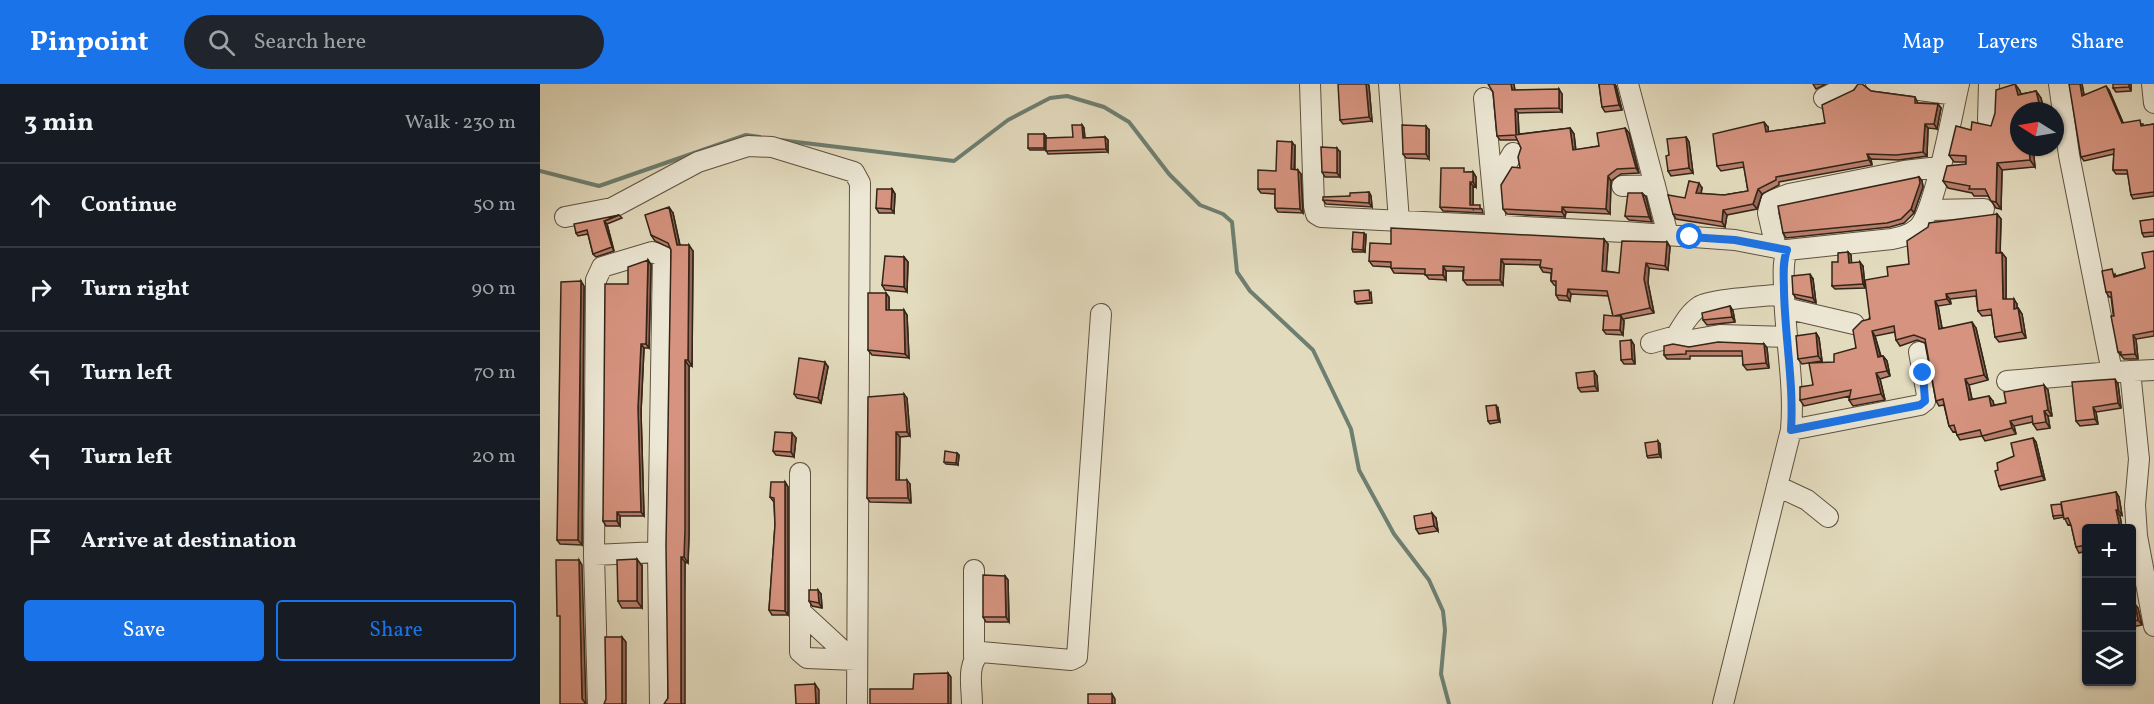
<!DOCTYPE html>
<meta charset="utf-8">
<style>
:root{--surface:#171b24;--page:#20242c;--text:#f1f3f6;--muted:#9ea1a6;--line:#363941;--accent:#1a73e8}
body{margin:0;font-family:Vollkorn,serif;background:var(--page);color:var(--text)}
.controls{position:absolute;right:18px;bottom:18px;display:grid;overflow:hidden;border-radius:6px;box-shadow:0 2px 4px #0004}
.controls button{width:54px;height:54px;display:grid;place-items:center;padding:0;border:0;border-bottom:2px solid var(--line);background:var(--surface);color:var(--text);font:30px sans-serif}
.compass{position:absolute;left:1470px;top:18px;width:54px;height:54px;border-radius:50%;background:var(--surface);box-shadow:0 2px 4px #0004;rotate:281deg}
.stop{position:absolute;width:18px;height:18px;margin:-14px;border:4px solid #1a73e8;border-radius:50%;background:#fff}
.stop.end{background:#1a73e8;border-color:#fff;box-shadow:0 2px 6px #0008}
.list{margin:0;padding:0;list-style:none}
h2{display:flex;justify-content:space-between;align-items:center;height:78px;margin:0;padding:0 24px;font-size:26px}
h2 small{font-size:20px;font-weight:400;color:var(--muted)}
.list li{display:grid;grid-template-columns:39px 1fr auto;gap:18px;align-items:center;box-sizing:border-box;height:84px;padding:0 24px;border-top:2px solid var(--line)}
.list b{display:block;font-size:22px;white-space:nowrap}
.list em{font-size:20px;font-style:normal;color:var(--muted)}
.actions{display:flex;gap:12px;padding:18px 24px}
.actions a{flex:1;padding:14px 0;border:2px solid var(--accent);border-radius:6px;text-align:center;font-size:21px;color:var(--accent)}
.actions .main{background:var(--accent);color:#fff}
.icon{flex:none;width:33px;height:33px;fill:none;stroke:currentColor;stroke-width:2;stroke-linecap:round;stroke-linejoin:round}
.map{position:relative;flex:none;width:1614px;height:620px;overflow:hidden}
header{display:flex;align-items:center;gap:36px;box-sizing:border-box;height:84px;padding:0 30px;background:var(--accent);color:#fff}
header strong{font-size:28px}
nav{display:flex;gap:33px;margin-inline-start:auto;font-size:21px}
.search{width:420px;height:54px;background:var(--page);display:flex;align-items:center;gap:15px;box-sizing:border-box;padding:0 21px;border-radius:33px;color:var(--muted);font-size:22px}
main{display:flex}
aside{flex:1;background:var(--surface)}
.map>svg:first-child{display:block}
</style>
<header>
<strong>Pinpoint</strong>
<div class="search"><svg class="icon" aria-label="search" viewBox="0 0 24 24"><circle cx="10" cy="10" r="6"/><path d="M15 15l6 6"/></svg>Search here</div>
<nav><a>Map</a><a>Layers</a><a>Share</a></nav>
</header>
<main>
<aside>
<h2>3 min<small>Walk · 230 m</small></h2>
<ul class="list">
<li><svg class="icon" aria-label="ahead" viewBox="0 0 24 24"><path d="M12 20V5M6 11l6-6 6 6"/></svg><div><b>Continue</b></div><em>50 m</em></li>
<li><svg class="icon" aria-label="right" viewBox="0 0 24 24"><path d="M7 20v-9h11M14 6l5 5-5 5"/></svg><div><b>Turn right</b></div><em>90 m</em></li>
<li><svg class="icon" aria-label="left" viewBox="0 0 24 24"><path d="M17 20v-9H6M10 6l-5 5 5 5"/></svg><div><b>Turn left</b></div><em>70 m</em></li>
<li><svg class="icon" aria-label="left" viewBox="0 0 24 24"><path d="M17 20v-9H6M10 6l-5 5 5 5"/></svg><div><b>Turn left</b></div><em>20 m</em></li>
<li><svg class="icon" aria-label="arrive" viewBox="0 0 24 24"><path d="M6 21V4h12l-3 4 3 4H6"/></svg><div><b>Arrive at destination</b></div></li>
</ul>
<div class="actions"><a class="main">Save</a><a>Share</a></div>
</aside>
<div class="map">
<svg width="1614" height="620" viewBox="0 0 1614 620">
<rect width="100%" height="100%" fill="#e3dbbe"/>
<filter id="stains"><feTurbulence type="fractalNoise" baseFrequency=".00333" numOctaves="4"/><feColorMatrix values="0 0 0 0 .2 0 0 0 0 .09 0 0 0 0 .02 0 0 0 .5 -.17"/></filter>
<radialGradient id="worn" r=".72"><stop offset=".6" stop-color="#630" stop-opacity="0"/><stop offset="1" stop-color="#630" stop-opacity=".3"/></radialGradient>
<g fill="none" stroke-linecap="round" stroke-linejoin="round">
<path stroke="#6e7f71" stroke-width="4" d="M 240,56 L 414,77 L 468,36 L 510,14 L 527,12 L 564,23 L 589,38 L 629,90 L 660,121 L 683,130 L 692,138 L 697,188 L 710,207 L 773,266 L 811,345 L 819,386 L 854,450 L 889,496 L 903,527 L 905,546 L 901,590 L 909,620
M 0,87 L 59,102 L 206,51 L 220,53"/>
<defs>
<path id="minor" d="M 770,0 L 774,122 L 776,130 L 781,133 L 1085,148 L 1195,156 L 1247,166 L 1352,155 C 1361,153 1370,151 1378,144 C 1395,128 1412,29 1419,0
M 849,0 L 859,137
M 1088,0 L 1128,151
M 1336,0 L 1416,11
M 1519,0 L 1529,71 L 1572,288 L 1614,286
M 1612,0 L 1614,19
M 944,14 L 956,141
M 1284,14 L 1311,0
M 1448,36 L 1449,0
M 953,102 L 973,69
M 1082,102 L 1115,101
M 1389,126 L 1444,125
M 25,133 L 72,124 L 158,78 L 208,62 L 232,63 L 314,88 L 320,99 L 317,620
M 1236,164 L 1228,129 L 1231,117 L 1249,110 L 1364,87 L 1399,83
M 1245,224 L 1314,240
M 1136,252 C 1143,241 1149,229 1160,222 C 1170,215 1228,212 1245,210
M 1111,259 L 1136,252 L 1151,256 L 1180,251 L 1247,253
M 1590,287 L 1599,375 L 1595,421 L 1597,452 L 1614,542
M 1467,297 L 1572,288
M 1251,346 L 1380,321 L 1385,317 L 1387,311 L 1379,268
M 260,389 L 260,568 L 267,574 L 316,576
M 1237,402 L 1267,416 L 1288,433
M 54,471 L 118,468 L 120,620
M 260,527 L 312,575
M 434,573 L 434,486
M 58,620 L 54,471 L 56,196 L 62,183 L 112,168 L 123,172 L 118,468
M 432,620 C 432,602 426,580 441,568 L 531,576 L 537,573 L 561,230
M 1183,620 L 1251,346 C 1255,300 1245,254 1244,207 C 1244,194 1242,179 1247,166"/>
</defs>
<use href="#minor" stroke="#5f5241" stroke-width="22"/>
<use href="#minor" stroke="#ede8d5" stroke-width="20"/>
</g>
<path fill="#b87e6d" stroke="#332517" stroke-width="1.5" d="M 974,0 L 975,6 L 1022,10 L 1022,28 L 978,29 L 979,50 L 1030,44 L 1034,50 L 1036,66 L 1059,62 L 1085,44 L 1089,49 L 1099,89 L 1081,90 L 1071,97 L 1070,130 L 1026,128 L 1025,133 L 967,130 L 963,125 L 980,84 L 981,64 L 978,56 L 960,56 L 957,52 L 953,8 Z
M 1059,0 L 1075,0 L 1076,2 L 1082,26 L 1065,28 L 1062,23 Z
M 1273,0 L 1286,0 L 1276,5 Z
M 1475,0 L 1480,7 L 1481,10 L 1496,7 L 1501,14 L 1504,27 L 1479,27 L 1493,63 L 1495,83 L 1462,86 L 1461,125 L 1456,124 L 1448,112 L 1434,112 L 1432,109 L 1408,104 L 1403,97 L 1426,80 L 1426,78 L 1414,78 L 1409,71 L 1431,46 L 1451,42 Z
M 1542,0 L 1544,11 L 1569,6 L 1583,39 L 1603,40 L 1603,42 L 1614,40 L 1614,112 L 1593,115 L 1591,111 L 1588,90 L 1576,90 L 1573,86 L 1574,70 L 1544,77 L 1541,73 Z
M 1591,0 L 1591,7 L 1576,8 L 1573,4 Z
M 1318,1 L 1325,2 L 1331,7 L 1375,13 L 1378,19 L 1398,20 L 1401,24 L 1397,45 L 1388,44 L 1387,72 L 1359,76 L 1331,75 L 1332,81 L 1239,98 L 1239,101 L 1222,110 L 1217,125 L 1187,131 L 1185,143 L 1136,135 L 1133,130 L 1145,114 L 1162,104 L 1161,110 L 1184,111 L 1208,107 L 1204,83 L 1181,87 L 1177,82 L 1228,43 L 1228,48 L 1285,39 Z
M 829,2 L 832,37 L 803,40 L 800,36 Z
M 542,41 L 544,44 L 545,54 L 565,53 L 568,56 L 568,68 L 508,70 L 506,66 L 490,66 L 488,64 L 504,50 L 506,52 L 506,66 L 533,53 Z
M 889,46 L 889,75 L 866,74 L 863,70 Z
M 1146,53 L 1149,58 L 1153,89 L 1131,92 L 1128,87 L 1129,71 Z
M 755,62 L 755,86 L 761,90 L 763,129 L 738,128 L 735,124 L 735,110 L 721,109 L 718,105 L 736,87 Z
M 800,68 L 800,93 L 785,93 L 782,88 Z
M 927,88 L 933,88 L 936,93 L 936,103 L 933,102 L 933,121 L 942,125 L 943,129 L 903,127 L 900,123 Z
M 1379,93 L 1382,97 L 1383,103 L 1374,129 L 1364,139 L 1350,143 L 1246,154 L 1243,149 Z
M 352,105 L 355,110 L 354,129 L 339,129 L 336,124 Z
M 829,108 L 831,112 L 832,123 L 786,120 L 783,116 L 810,112 Z
M 1102,109 L 1106,113 L 1112,138 L 1089,136 L 1085,132 Z
M 133,129 L 140,161 L 153,167 L 152,282 L 149,282 L 149,452 L 148,479 L 145,478 L 144,526 L 128,614 L 131,166 L 130,164 L 115,157 L 111,151 Z
M 1457,130 L 1461,135 L 1460,169 L 1462,169 L 1466,174 L 1466,215 L 1477,220 L 1477,224 L 1478,224 L 1482,230 L 1486,254 L 1459,258 L 1455,253 L 1452,231 L 1442,232 L 1438,227 L 1436,212 L 1410,215 L 1411,220 L 1398,222 L 1402,244 L 1436,244 L 1448,296 L 1429,301 L 1432,315 L 1453,317 L 1454,321 L 1466,319 L 1508,306 L 1512,332 L 1508,332 L 1510,344 L 1497,346 L 1493,340 L 1493,338 L 1474,342 L 1476,350 L 1445,357 L 1442,352 L 1420,356 L 1417,351 L 1416,347 L 1413,348 L 1409,342 L 1404,321 L 1399,322 L 1396,317 L 1385,259 L 1377,256 L 1360,262 L 1356,256 L 1355,248 L 1335,252 L 1341,272 L 1343,272 L 1347,277 L 1350,292 L 1340,295 L 1345,316 L 1313,322 L 1309,316 L 1310,312 L 1264,322 L 1260,316 L 1273,301 L 1294,278 L 1316,264 L 1348,192 Z
M 79,131 L 82,134 L 67,140 L 74,167 L 56,173 L 53,170 L 48,150 L 38,152 L 36,149 Z
M 1614,135 L 1614,152 L 1604,153 L 1602,149 Z
M 826,151 L 825,168 L 813,168 L 812,165 Z
M 1127,158 L 1130,163 L 1128,186 L 1109,184 L 1108,199 L 1114,229 L 1083,235 L 1084,237 L 1083,251 L 1066,250 L 1063,246 L 1073,232 L 1069,212 L 1031,210 L 1030,217 L 1019,216 L 1016,211 L 1016,202 L 1014,201 L 1011,197 L 1011,189 L 1003,188 L 1000,183 L 1000,181 L 964,180 L 963,201 L 927,201 L 923,196 L 923,187 L 906,187 L 906,196 L 889,195 L 885,190 L 854,189 L 851,184 L 851,183 L 833,182 L 829,177 L 851,160 L 1068,160 L 1066,187 L 1079,189 Z
M 1614,167 L 1614,252 L 1596,255 L 1598,275 L 1584,275 L 1578,268 L 1571,213 L 1569,213 L 1566,208 L 1575,190 L 1576,192 L 1605,184 Z
M 1308,168 L 1311,171 L 1311,179 L 1323,182 L 1325,204 L 1295,205 L 1292,202 L 1298,178 Z
M 364,173 L 368,178 L 367,208 L 345,206 L 342,201 Z
M 108,176 L 111,181 L 109,264 L 104,264 L 101,328 L 104,432 L 80,432 L 80,442 L 66,442 L 63,437 L 88,200 Z
M 1273,195 L 1276,219 L 1256,214 L 1253,210 Z
M 44,202 L 42,461 L 20,460 L 17,456 Z
M 831,208 L 832,219 L 817,220 L 815,218 Z
M 349,213 L 349,226 L 367,231 L 369,274 L 332,271 L 328,266 Z
M 1190,222 L 1193,227 L 1195,238 L 1167,241 L 1163,236 Z
M 1276,249 L 1279,254 L 1282,277 L 1262,280 L 1258,275 Z
M 1091,256 L 1094,261 L 1095,280 L 1084,280 L 1081,276 Z
M 1224,260 L 1227,264 L 1229,284 L 1207,286 L 1203,281 L 1203,272 L 1150,272 L 1150,275 L 1127,275 L 1124,271 L 1149,263 Z
M 288,283 L 281,319 L 257,314 L 254,310 Z
M 1054,287 L 1057,292 L 1058,307 L 1041,308 L 1038,304 Z
M 1578,300 L 1581,324 L 1556,328 L 1558,340 L 1540,342 L 1536,337 Z
M 367,314 L 370,352 L 360,353 L 359,396 L 370,400 L 371,419 L 330,418 L 327,414 Z
M 958,324 L 960,338 L 950,340 L 948,337 Z
M 256,354 L 254,373 L 236,371 L 233,367 Z
M 1493,354 L 1496,358 L 1505,396 L 1461,406 L 1459,402 L 1458,386 Z
M 1120,360 L 1121,373 L 1108,374 L 1107,372 Z
M 417,369 L 419,371 L 418,381 L 406,380 L 404,378 Z
M 245,398 L 248,403 L 248,531 L 232,531 L 229,526 L 235,441 L 234,418 L 230,413 Z
M 1576,408 L 1579,413 L 1582,431 L 1580,432 L 1582,444 L 1546,444 L 1546,467 L 1539,469 L 1536,463 L 1531,440 L 1528,441 L 1524,433 L 1514,435 L 1513,432 Z
M 896,434 L 898,447 L 879,450 L 876,445 Z
M 102,482 L 102,524 L 82,524 L 78,517 Z
M 465,492 L 468,496 L 469,538 L 446,538 L 443,533 Z
M 281,510 L 282,524 L 272,522 L 269,517 Z
M 1592,520 L 1598,524 L 1602,541 L 1592,543 Z"/>
<path fill="#966759" stroke="#332517" stroke-width="1.5" d="M 826,0 L 828,0 L 829,2 L 832,37 L 829,33 Z
M 971,0 L 974,0 L 975,11 L 972,6 Z
M 1074,0 L 1076,2 L 1082,26 L 1079,21 Z
M 1475,0 L 1480,7 L 1483,18 L 1478,11 Z
M 1540,0 L 1542,0 L 1545,16 L 1542,12 Z
M 1589,0 L 1591,0 L 1591,7 L 1589,3 Z
M 1566,2 L 1569,6 L 1585,43 L 1582,39 Z
M 1019,5 L 1022,10 L 1022,28 L 1019,24 Z
M 1496,7 L 1501,14 L 1504,27 L 1501,27 Z
M 1398,20 L 1401,24 L 1397,45 L 1394,40 Z
M 975,25 L 978,29 L 979,56 L 976,51 Z
M 1224,38 L 1228,43 L 1229,53 L 1226,48 Z
M 1385,40 L 1388,44 L 1387,72 L 1383,68 Z
M 542,41 L 544,44 L 545,57 L 543,54 Z
M 886,42 L 889,46 L 889,75 L 886,70 Z
M 1030,44 L 1034,50 L 1036,71 L 1033,66 Z
M 1085,44 L 1089,49 L 1099,89 L 1096,84 Z
M 504,50 L 506,52 L 506,66 L 504,64 Z
M 565,53 L 568,56 L 568,68 L 566,65 Z
M 1146,53 L 1149,58 L 1153,89 L 1149,84 Z
M 752,58 L 755,62 L 754,90 L 751,85 Z
M 1489,63 L 1493,63 L 1495,83 L 1490,76 Z
M 797,64 L 800,68 L 800,93 L 797,89 Z
M 1327,70 L 1331,75 L 1332,81 L 1329,76 Z
M 1457,79 L 1462,86 L 1461,125 L 1456,118 Z
M 758,86 L 761,90 L 763,129 L 760,125 Z
M 933,88 L 936,93 L 936,103 L 933,98 Z
M 1068,92 L 1071,97 L 1070,130 L 1066,125 Z
M 1379,93 L 1382,97 L 1383,103 L 1374,129 L 1371,125 Z
M 930,98 L 933,102 L 933,125 L 930,121 Z
M 1159,99 L 1162,104 L 1160,114 L 1156,109 Z
M 352,105 L 355,110 L 354,129 L 351,125 Z
M 1218,105 L 1222,110 L 1217,125 L 1213,120 Z
M 829,108 L 831,112 L 832,123 L 829,119 Z
M 1102,109 L 1106,113 L 1112,138 L 1109,133 Z
M 129,123 L 133,129 L 141,167 L 137,161 Z
M 1022,123 L 1026,128 L 1025,133 L 1022,128 Z
M 1183,126 L 1187,131 L 1185,143 L 1182,138 Z
M 1457,130 L 1461,135 L 1460,175 L 1456,169 Z
M 64,137 L 67,140 L 74,167 L 72,163 Z
M 824,149 L 826,151 L 825,168 L 823,166 Z
M 1064,155 L 1068,160 L 1066,192 L 1062,187 Z
M 1127,158 L 1130,163 L 1128,186 L 1125,182 Z
M 149,161 L 153,167 L 152,282 L 148,276 Z
M 1308,168 L 1311,171 L 1312,183 L 1309,179 Z
M 1462,169 L 1466,174 L 1466,220 L 1463,215 Z
M 364,173 L 368,178 L 367,208 L 364,203 Z
M 961,175 L 964,180 L 963,201 L 960,196 Z
M 108,176 L 111,181 L 109,264 L 106,260 Z
M 1320,178 L 1323,182 L 1325,204 L 1323,200 Z
M 1106,179 L 1109,184 L 1108,199 L 1114,229 L 1110,224 L 1104,195 Z
M 903,182 L 906,187 L 906,196 L 903,191 Z
M 1270,190 L 1273,195 L 1276,219 L 1273,214 Z
M 41,197 L 44,202 L 42,461 L 38,456 Z
M 1028,205 L 1031,210 L 1030,217 L 1027,212 Z
M 346,209 L 349,213 L 349,231 L 346,226 Z
M 1406,210 L 1410,215 L 1411,220 L 1407,215 Z
M 1474,215 L 1477,220 L 1477,230 L 1474,225 Z
M 1395,217 L 1398,222 L 1403,250 L 1399,245 Z
M 1190,222 L 1193,227 L 1195,238 L 1192,233 Z
M 1478,224 L 1482,230 L 1486,254 L 1482,248 Z
M 364,226 L 367,231 L 369,274 L 365,270 Z
M 1081,232 L 1084,237 L 1083,251 L 1080,246 Z
M 1432,238 L 1436,244 L 1448,296 L 1444,291 Z
M 1332,247 L 1335,252 L 1342,278 L 1338,273 Z
M 1276,249 L 1279,254 L 1282,277 L 1278,272 Z
M 1593,251 L 1596,255 L 1598,275 L 1595,270 Z
M 1091,256 L 1094,261 L 1095,280 L 1092,275 Z
M 101,260 L 104,264 L 101,328 L 104,432 L 101,428 L 98,324 Z
M 1224,260 L 1227,264 L 1229,284 L 1226,279 Z
M 1343,272 L 1347,277 L 1350,292 L 1347,287 Z
M 145,276 L 149,282 L 149,452 L 148,479 L 144,473 Z
M 285,278 L 288,283 L 281,319 L 278,314 Z
M 1054,287 L 1057,292 L 1058,307 L 1055,302 Z
M 1336,289 L 1340,295 L 1345,316 L 1341,310 Z
M 1425,295 L 1429,301 L 1433,321 L 1429,316 Z
M 1575,295 L 1578,300 L 1581,324 L 1578,319 Z
M 1504,301 L 1508,306 L 1512,332 L 1508,326 Z
M 364,310 L 367,314 L 370,352 L 367,348 Z
M 1449,312 L 1453,317 L 1455,327 L 1451,322 Z
M 956,321 L 958,324 L 960,338 L 958,336 Z
M 1553,323 L 1556,328 L 1558,340 L 1555,335 Z
M 1504,327 L 1508,332 L 1510,344 L 1506,338 Z
M 1470,337 L 1474,342 L 1476,350 L 1472,344 Z
M 356,348 L 360,353 L 359,400 L 356,396 Z
M 252,349 L 256,354 L 254,373 L 251,368 Z
M 1493,354 L 1496,358 L 1505,396 L 1502,392 Z
M 1118,357 L 1120,360 L 1121,373 L 1119,370 Z
M 417,369 L 419,371 L 418,381 L 416,379 Z
M 367,396 L 370,400 L 371,419 L 368,414 Z
M 245,398 L 248,403 L 248,531 L 245,527 Z
M 1576,408 L 1579,413 L 1582,431 L 1578,426 Z
M 1576,426 L 1580,432 L 1582,444 L 1580,444 Z
M 77,428 L 80,432 L 80,442 L 77,437 Z
M 892,429 L 896,434 L 898,447 L 894,442 Z
M 141,473 L 145,478 L 145,620 L 141,620 Z
M 97,475 L 102,482 L 102,524 L 97,517 Z
M 39,476 L 42,481 L 46,620 L 42,615 Z
M 465,492 L 468,496 L 469,538 L 466,533 Z
M 278,506 L 281,510 L 282,524 L 279,519 Z
M 1595,520 L 1598,524 L 1602,541 L 1598,536 Z
M 82,553 L 86,558 L 86,620 L 82,620 Z
M 408,589 L 411,593 L 411,620 L 408,620 Z
M 275,600 L 279,606 L 279,620 L 276,620 Z
M 572,610 L 575,615 L 575,620 L 572,620 Z"/>
<path fill="#d6937f" stroke="#332517" stroke-width="1.5" d="M 798,0 L 826,0 L 829,33 L 800,36 Z
M 948,0 L 971,0 L 972,6 L 1019,5 L 1019,24 L 975,25 L 976,51 L 957,52 L 953,8 Z
M 1059,0 L 1074,0 L 1079,21 L 1062,23 Z
M 1318,0 L 1322,0 L 1331,7 L 1375,13 L 1375,19 L 1398,20 L 1394,40 L 1385,40 L 1383,68 L 1356,71 L 1327,70 L 1329,76 L 1236,93 L 1236,96 L 1218,105 L 1213,120 L 1183,126 L 1182,138 L 1133,130 L 1128,111 L 1145,114 L 1149,97 L 1159,99 L 1156,109 L 1184,111 L 1208,107 L 1203,78 L 1177,82 L 1173,50 L 1224,38 L 1226,48 L 1285,39 L 1282,21 L 1314,6 Z
M 1475,0 L 1478,11 L 1496,7 L 1501,27 L 1479,27 L 1479,63 L 1489,63 L 1490,76 L 1457,79 L 1456,118 L 1451,117 L 1445,105 L 1429,105 L 1430,102 L 1403,97 L 1407,82 L 1426,80 L 1426,72 L 1409,71 L 1416,42 L 1431,46 L 1432,38 L 1451,42 L 1455,29 L 1456,6 Z
M 1529,0 L 1540,0 L 1542,12 L 1566,2 L 1582,39 L 1600,36 L 1601,42 L 1614,40 L 1614,108 L 1591,111 L 1587,86 L 1573,86 L 1574,65 L 1541,73 Z
M 1573,0 L 1589,0 L 1589,3 L 1573,4 Z
M 532,41 L 542,41 L 543,54 L 565,53 L 566,65 L 506,67 L 506,54 L 533,53 Z
M 862,41 L 886,42 L 886,70 L 863,70 Z
M 1030,44 L 1033,66 L 1059,62 L 1057,49 L 1085,44 L 1096,84 L 1077,85 L 1068,92 L 1066,125 L 1022,123 L 1022,128 L 963,125 L 961,101 L 972,83 L 980,84 L 978,73 L 981,64 L 975,51 Z
M 488,50 L 504,50 L 504,64 L 488,64 Z
M 1146,53 L 1149,84 L 1128,87 L 1126,72 L 1129,71 L 1127,55 Z
M 737,57 L 752,58 L 751,85 L 758,86 L 760,125 L 735,124 L 735,105 L 718,105 L 718,86 L 736,87 Z
M 781,63 L 797,64 L 797,89 L 782,88 Z
M 901,84 L 924,84 L 924,88 L 933,88 L 933,98 L 930,98 L 930,121 L 940,121 L 940,125 L 900,123 Z
M 1379,93 L 1380,99 L 1371,125 L 1361,135 L 1347,139 L 1243,149 L 1238,122 Z
M 337,105 L 352,105 L 351,125 L 336,124 Z
M 829,108 L 829,119 L 783,116 L 783,113 L 810,112 L 810,109 Z
M 1088,109 L 1102,109 L 1109,133 L 1085,132 Z
M 129,123 L 137,161 L 149,161 L 148,276 L 145,276 L 145,446 L 144,473 L 141,473 L 141,620 L 124,620 L 128,614 L 126,462 L 131,166 L 128,159 L 111,151 L 105,131 Z
M 1457,130 L 1456,169 L 1462,169 L 1463,215 L 1474,215 L 1474,225 L 1478,224 L 1482,248 L 1455,253 L 1451,225 L 1438,227 L 1436,206 L 1406,210 L 1407,215 L 1395,217 L 1399,245 L 1432,238 L 1444,291 L 1425,295 L 1429,316 L 1449,312 L 1451,322 L 1466,319 L 1464,308 L 1504,301 L 1508,326 L 1504,327 L 1506,338 L 1493,340 L 1492,332 L 1470,337 L 1472,344 L 1442,352 L 1440,346 L 1417,351 L 1414,341 L 1409,342 L 1403,315 L 1396,317 L 1385,255 L 1374,251 L 1356,256 L 1354,242 L 1332,247 L 1338,273 L 1343,272 L 1347,287 L 1336,289 L 1341,310 L 1309,316 L 1311,306 L 1260,316 L 1260,303 L 1273,301 L 1269,279 L 1294,278 L 1294,270 L 1316,264 L 1313,246 L 1322,237 L 1330,235 L 1325,196 L 1348,192 L 1347,183 L 1369,180 L 1367,157 L 1388,143 L 1389,139 Z
M 79,131 L 64,137 L 72,163 L 53,170 L 47,146 L 36,149 L 34,140 Z
M 1614,135 L 1614,148 L 1602,149 L 1600,137 Z
M 851,144 L 1064,155 L 1062,187 L 1079,189 L 1082,157 L 1127,158 L 1125,182 L 1106,179 L 1104,195 L 1110,224 L 1074,232 L 1081,232 L 1080,246 L 1063,246 L 1064,231 L 1073,232 L 1067,207 L 1028,205 L 1027,212 L 1016,211 L 1016,197 L 1011,197 L 1012,185 L 1000,183 L 1001,176 L 961,175 L 960,196 L 923,196 L 924,183 L 903,182 L 903,191 L 885,191 L 885,185 L 851,184 L 851,178 L 829,177 L 830,159 L 851,160 Z
M 813,148 L 824,149 L 823,166 L 812,165 Z
M 1614,167 L 1614,247 L 1593,251 L 1595,270 L 1581,271 L 1581,268 L 1578,268 L 1571,232 L 1574,232 L 1571,208 L 1566,208 L 1562,187 L 1572,185 L 1574,193 L 1605,184 L 1602,169 Z
M 1308,168 L 1309,179 L 1320,178 L 1323,200 L 1292,202 L 1292,178 L 1298,178 L 1298,169 Z
M 345,172 L 364,173 L 364,203 L 342,201 Z
M 108,176 L 106,260 L 101,260 L 98,324 L 101,428 L 77,428 L 77,437 L 63,437 L 65,200 L 88,200 L 88,183 Z
M 1270,190 L 1273,214 L 1253,210 L 1252,192 Z
M 41,197 L 38,456 L 17,456 L 21,198 Z
M 829,206 L 830,216 L 815,218 L 814,207 Z
M 328,209 L 346,209 L 346,226 L 364,226 L 365,270 L 328,266 Z
M 1190,222 L 1192,233 L 1163,236 L 1162,229 Z
M 1276,249 L 1278,272 L 1258,275 L 1256,252 Z
M 1091,256 L 1092,275 L 1081,276 L 1080,257 Z
M 1178,258 L 1224,260 L 1226,279 L 1203,281 L 1202,267 L 1146,267 L 1146,270 L 1124,271 L 1124,262 L 1133,260 L 1149,263 Z
M 259,274 L 285,278 L 278,314 L 254,310 Z
M 1054,287 L 1055,302 L 1038,304 L 1036,289 Z
M 1575,295 L 1578,319 L 1553,323 L 1555,335 L 1536,337 L 1532,298 Z
M 364,310 L 367,348 L 356,348 L 356,396 L 367,396 L 368,414 L 327,414 L 328,313 Z
M 956,321 L 958,336 L 948,337 L 946,322 Z
M 235,348 L 252,349 L 251,368 L 233,367 Z
M 1493,354 L 1502,392 L 1459,402 L 1455,387 L 1458,386 L 1457,379 L 1474,372 L 1471,359 Z
M 1118,357 L 1119,370 L 1107,372 L 1105,359 Z
M 405,367 L 417,369 L 416,379 L 404,378 Z
M 231,398 L 245,398 L 245,527 L 229,526 L 235,441 L 234,414 L 230,413 Z
M 1576,408 L 1578,426 L 1576,426 L 1580,444 L 1546,444 L 1546,461 L 1536,463 L 1531,441 L 1528,434 L 1524,435 L 1521,418 Z
M 1521,420 L 1523,431 L 1513,432 L 1511,421 Z
M 892,429 L 894,442 L 876,445 L 874,432 Z
M 97,475 L 97,517 L 78,517 L 77,476 Z
M 16,476 L 39,476 L 42,615 L 46,620 L 20,620 L 20,532 L 17,532 Z
M 443,491 L 465,492 L 466,533 L 443,533 Z
M 269,506 L 278,506 L 279,519 L 269,517 Z
M 1592,520 L 1595,520 L 1598,536 L 1592,538 Z
M 65,553 L 82,553 L 82,620 L 64,620 L 66,615 Z
M 408,589 L 408,620 L 330,620 L 330,605 L 373,605 L 374,590 Z
M 275,600 L 276,620 L 256,620 L 255,601 Z
M 548,610 L 572,610 L 572,620 L 548,620 Z"/>
<g fill="none" stroke-linecap="round" stroke-linejoin="round">
<path stroke="#1a73e8" stroke-width="8" d="M 1150,153 L 1195,156 L 1247,166 C 1242,179 1244,194 1244,207 C 1245,254 1254,300 1251,346 L 1380,321 L 1385,317 L 1383,289"/>
</g>
<rect width="100%" height="100%" filter="url(#stains)"/>
<rect width="100%" height="100%" fill="url(#worn)"/>
</svg>
<div class="controls">
<button>+</button>
<button>−</button>
<button><svg class="icon" aria-label="layers" viewBox="0 0 24 24"><path d="M12 4l9 5-9 5-9-5zM3 14l9 5 9-5"/></svg></button>
</div>
<svg class="compass" viewBox="-18 -18 36 36"><path d="M0-13l5 13h-10z" fill="#e53935"/><path d="M0 13l5-13h-10z" fill="#9ea1a6"/></svg>
<div class="stop" style="left:1150px;top:153px"></div>
<div class="stop end" style="left:1383px;top:289px"></div>
</div>
</main>
